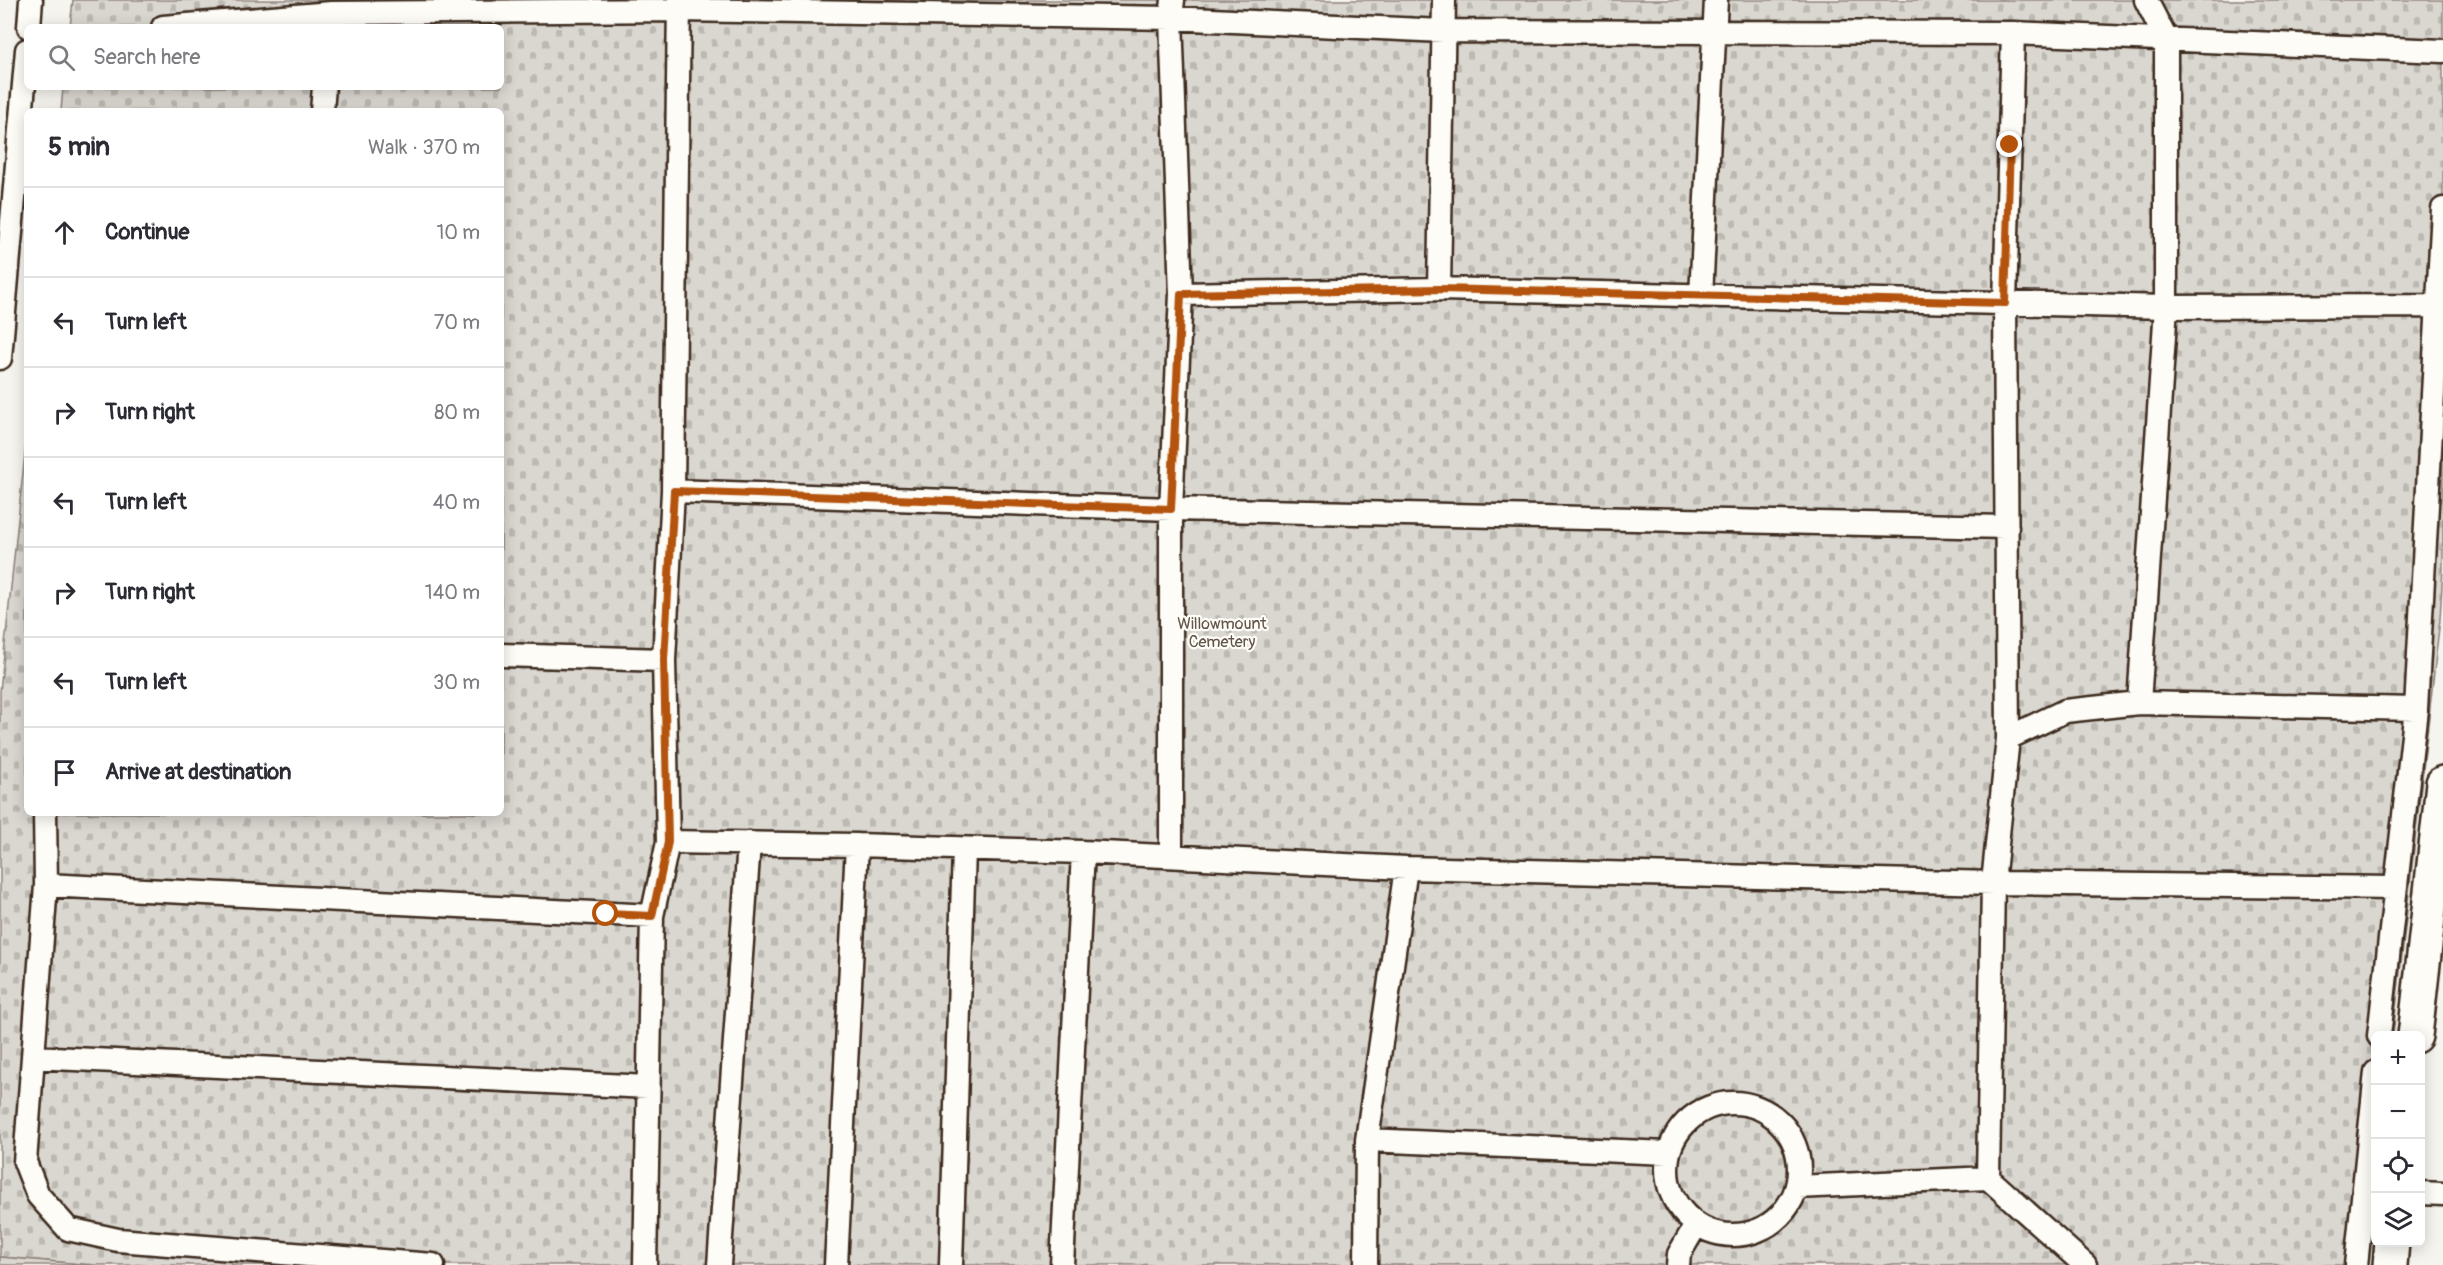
<!DOCTYPE html>
<meta charset="utf-8">
<style>
:root{--surface:#fff;--page:#f2f2f3;--text:#2b2b33;--muted:#7c7c81;--line:#e1e1e2}
body{margin:0;font-family:Pangolin,sans-serif;background:var(--page);color:var(--text)}
.controls{position:absolute;right:18px;bottom:18px;display:grid;overflow:hidden;border-radius:9px;box-shadow:0 3px 15px #0003}
.controls button{width:54px;height:54px;display:grid;place-items:center;padding:0;border:0;border-bottom:2px solid var(--line);background:var(--surface);color:var(--text);font:30px sans-serif}
.stop{position:absolute;width:18px;height:18px;margin:-14px;border:4px solid #b45309;border-radius:50%;background:#fff}
.stop.end{background:#b45309;border-color:#fff;box-shadow:0 2px 6px #0008}
.list{margin:0;padding:0;list-style:none}
h2{display:flex;justify-content:space-between;align-items:center;height:78px;margin:0;padding:0 24px;font-size:26px}
h2 small{font-size:20px;font-weight:400;color:var(--muted)}
.list li{display:grid;grid-template-columns:39px 1fr auto;gap:18px;align-items:center;box-sizing:border-box;height:90px;padding:0 24px;border-top:2px solid var(--line)}
.list b{display:block;font-size:22px;white-space:nowrap}
.list em{font-size:20px;font-style:normal;color:var(--muted)}
.icon{flex:none;width:33px;height:33px;fill:none;stroke:currentColor;stroke-width:2;stroke-linecap:round;stroke-linejoin:round}
.map{position:relative;flex:none;width:2443px;height:1265px;overflow:hidden}
.search{position:absolute;background:var(--surface);box-shadow:0 3px 15px #0003;left:24px;top:24px;width:480px;height:66px;display:flex;align-items:center;gap:15px;box-sizing:border-box;padding:0 21px;border-radius:9px;color:var(--muted);font-size:22px}
.panel{position:absolute;background:var(--surface);box-shadow:0 3px 15px #0003;left:24px;top:108px;width:480px;height:708px;border-radius:9px}
.map>svg:first-child{display:block}
</style>
<div class="map">
<svg width="2443" height="1265" viewBox="0 0 2443 1265">
<defs>
<pattern id="cemetery-stones" width="16" height="16" patternUnits="userSpaceOnUse" patternTransform="scale(1.5)"><rect width="16" height="16" fill="#dad6d0"/><path d="M2 7V4a2 2 0 0 1 4 0v3zM10 15v-3a2 2 0 0 1 4 0v3z" fill="#bcb8b2"/></pattern>
</defs>
<rect width="100%" height="100%" fill="#f5f4ee"/>
<filter id="ink" filterUnits="userSpaceOnUse"><feTurbulence type="fractalNoise" baseFrequency=".0167" numOctaves="2"/><feDisplacementMap in="SourceGraphic" scale="12" xChannelSelector="R" yChannelSelector="G"/><feConvolveMatrix kernelMatrix="1 2 1 2 8 2 1 2 1" color-interpolation-filters="sRGB"/></filter>
<g filter="url(#ink)">
<path fill="url(#cemetery-stones)" stroke="#8a8077" stroke-width="1.5" d="M 73,0 L 2443,0 L 2443,569 L 2440,619 L 2393,1035 L 2376,1036 L 2376,1194 L 2368,1265 L 92,1265 L 0,1257 L 0,692 L 27,434 L 27,813 L 501,813 L 501,111 L 61,111 L 63,87 L 501,87 L 501,27 L 70,27 Z"/>
<path fill="#dad6d0" stroke="#8a8077" stroke-width="1.5" d="M 0,1257 L 92,1265 L 0,1265 Z"/>
<g fill="none" stroke-linecap="round" stroke-linejoin="round">
<defs>
<path id="service" d="M 29,27 L 31,0
M 163,27 L 331,13 L 678,10 L 1171,18 L 1443,31 L 2013,33 L 2443,51
M 2013,33 L 2005,303 L 2008,738 L 1993,883 L 1988,1178 L 2085,1265
M 322,111 L 324,87
M 1439,289 L 1444,0
M 1181,294 L 1439,289 L 2166,307 L 2439,306
M 1701,296 L 1716,0
M 0,358 L 27,50
M 673,491 L 1171,509 L 2007,527
M 501,655 L 664,660
M 2139,703 L 2166,307 L 2166,39 L 2146,0
M 2008,738 L 2065,711 L 2139,703 L 2416,709
M 45,813 L 46,885 L 25,1162 L 38,1195 L 68,1229 L 118,1240 L 433,1265
M 668,842 L 857,845 L 1083,852 L 1406,868 L 1993,883 L 2394,888
M 1171,856 L 1171,509 L 1181,294 L 1171,18 L 1173,0
M 46,885 L 652,916
M 2379,1036 L 2416,709 L 2443,209
M 33,1057 L 648,1087
M1667 1169a66 66 0 1 1 132 0a66 66 0 1 1-132 0Z
M 1367,1140 L 1668,1153
M 1797,1187 L 1988,1178
M 2420,1193 L 2443,1194
M 645,1265 L 652,916 L 668,842 L 664,660 L 673,491 L 679,0
M 719,1265 L 749,843
M 836,1265 L 857,845
M 951,1265 L 964,849
M 1062,1265 L 1083,852
M 1366,1265 L 1367,1140 L 1406,868
M 1678,1265 L 1679,1254 L 1696,1225
M 2356,1265 L 2376,1072"/>
<path id="minor" d="M 2415,1036 L 2443,783
M 2390,1265 L 2392,1242"/>
</defs>
<use href="#service" stroke="#3b2a1e" stroke-width="27"/>
<use href="#minor" stroke="#3b2a1e" stroke-width="38"/>
<use href="#service" stroke="#fdfcf7" stroke-width="22"/>
<use href="#minor" stroke="#fdfcf7" stroke-width="33"/>
</g>
</g>
<g fill="none" stroke-linecap="round" stroke-linejoin="round" filter="url(#ink)">
<path stroke="#b45309" stroke-width="8" d="M 606,914 L 652,916 L 668,842 L 664,660 L 674,491 L 1171,509 L 1181,294 L 1439,289 L 2005,303 L 2010,145"/>
</g>
<g text-anchor="middle" stroke-width="4.5" stroke-linejoin="round" paint-order="stroke">
<g font-size="16" fill="#63554a" stroke="#fdfcf7">
<text x="1222" y="629">Willowmount<tspan x="1222" dy="18">Cemetery</tspan></text>
</g>
</g>
</svg>
<div class="controls">
<button>+</button>
<button>−</button>
<button><svg class="icon" aria-label="locate" viewBox="0 0 24 24"><circle cx="12" cy="12" r="6"/><path d="M12 2v4M12 18v4M2 12h4M18 12h4"/></svg></button>
<button><svg class="icon" aria-label="layers" viewBox="0 0 24 24"><path d="M12 4l9 5-9 5-9-5zM3 14l9 5 9-5"/></svg></button>
</div>
<div class="stop" style="left:606px;top:914px"></div>
<div class="stop end" style="left:2010px;top:145px"></div>
<div class="search"><svg class="icon" aria-label="search" viewBox="0 0 24 24"><circle cx="10" cy="10" r="6"/><path d="M15 15l6 6"/></svg>Search here</div>
<section class="panel">
<h2>5 min<small>Walk · 370 m</small></h2>
<ul class="list">
<li><svg class="icon" aria-label="ahead" viewBox="0 0 24 24"><path d="M12 20V5M6 11l6-6 6 6"/></svg><div><b>Continue</b></div><em>10 m</em></li>
<li><svg class="icon" aria-label="left" viewBox="0 0 24 24"><path d="M17 20v-9H6M10 6l-5 5 5 5"/></svg><div><b>Turn left</b></div><em>70 m</em></li>
<li><svg class="icon" aria-label="right" viewBox="0 0 24 24"><path d="M7 20v-9h11M14 6l5 5-5 5"/></svg><div><b>Turn right</b></div><em>80 m</em></li>
<li><svg class="icon" aria-label="left" viewBox="0 0 24 24"><path d="M17 20v-9H6M10 6l-5 5 5 5"/></svg><div><b>Turn left</b></div><em>40 m</em></li>
<li><svg class="icon" aria-label="right" viewBox="0 0 24 24"><path d="M7 20v-9h11M14 6l5 5-5 5"/></svg><div><b>Turn right</b></div><em>140 m</em></li>
<li><svg class="icon" aria-label="left" viewBox="0 0 24 24"><path d="M17 20v-9H6M10 6l-5 5 5 5"/></svg><div><b>Turn left</b></div><em>30 m</em></li>
<li><svg class="icon" aria-label="arrive" viewBox="0 0 24 24"><path d="M6 21V4h12l-3 4 3 4H6"/></svg><div><b>Arrive at destination</b></div></li>
</ul>
</section>
</div>
